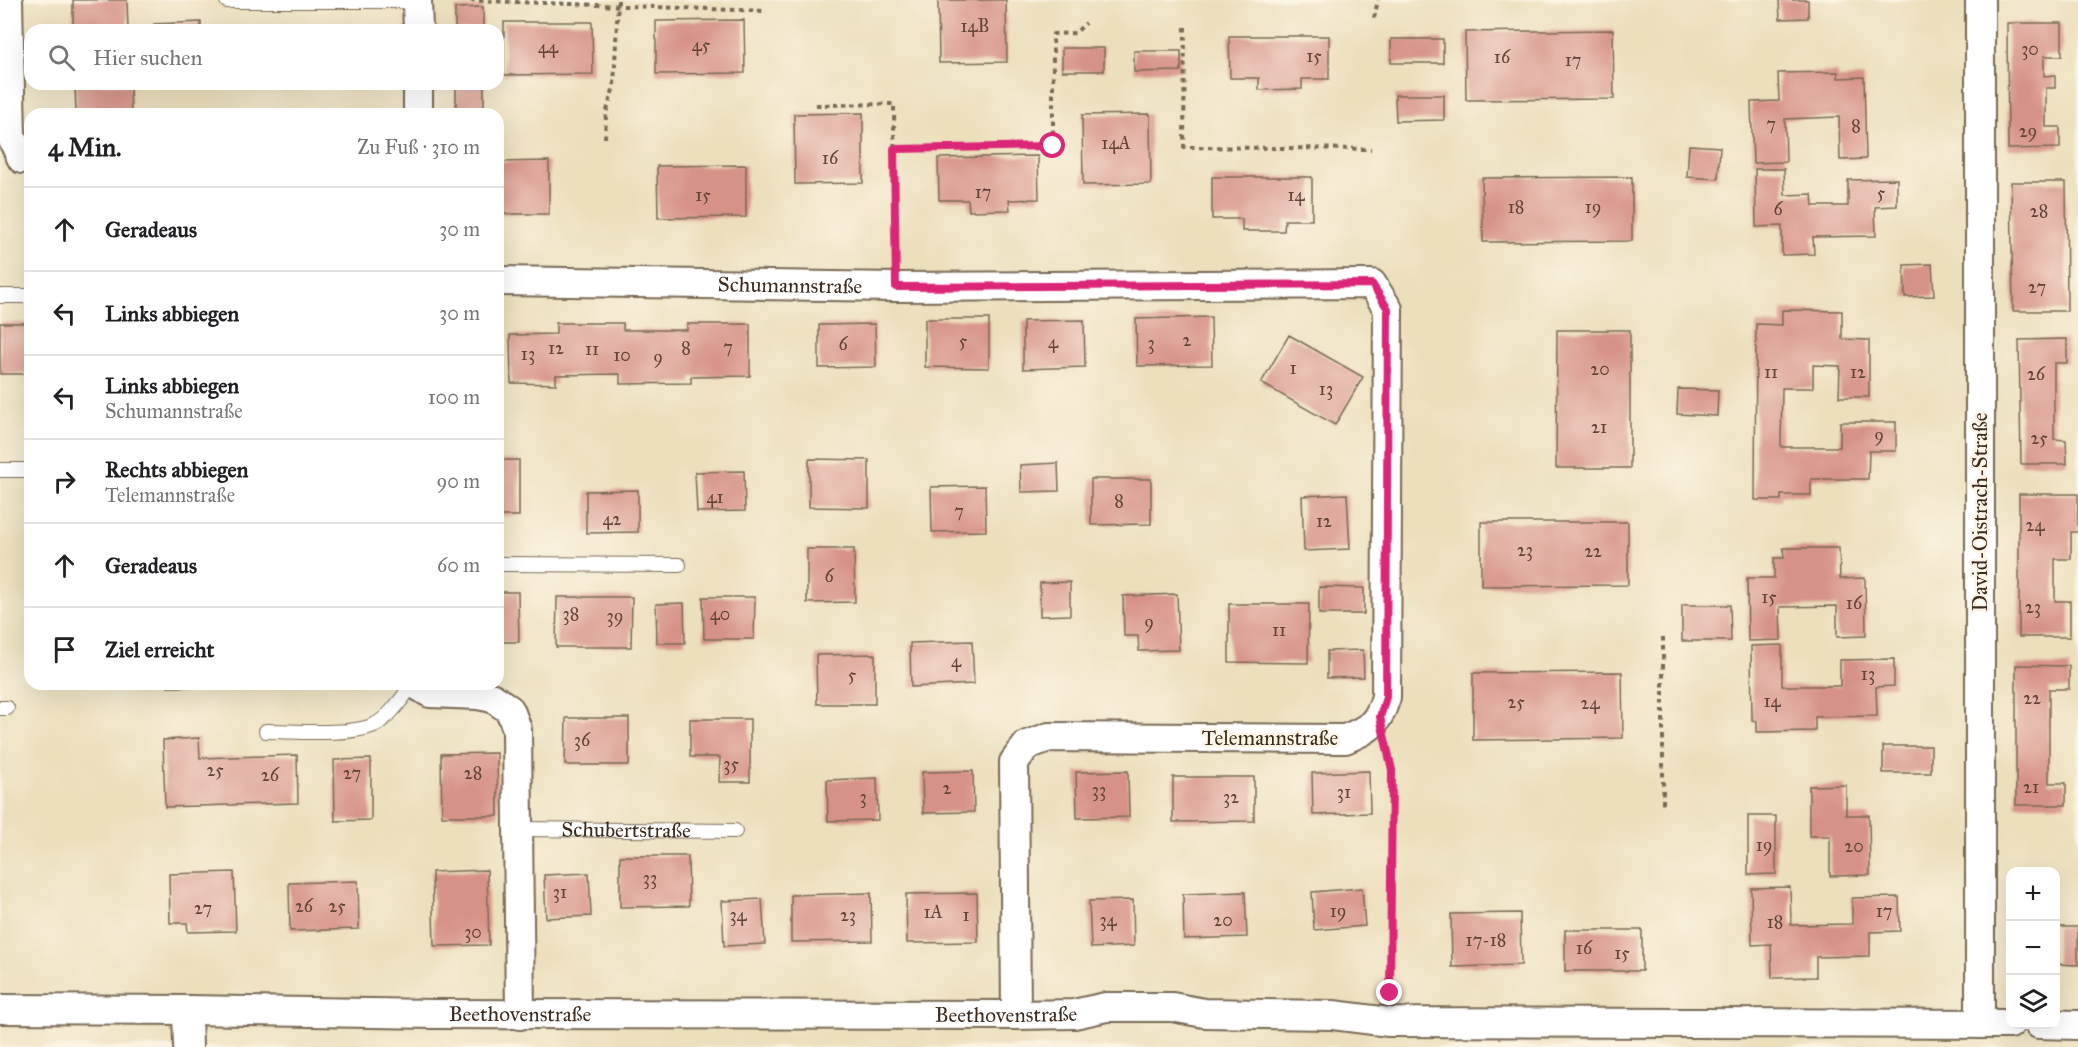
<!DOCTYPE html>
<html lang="de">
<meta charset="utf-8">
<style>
:root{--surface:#fff;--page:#f6f6f6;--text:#202124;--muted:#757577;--line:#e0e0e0}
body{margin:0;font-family:"IM FELL Great Primer",serif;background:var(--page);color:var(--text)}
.controls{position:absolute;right:18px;bottom:18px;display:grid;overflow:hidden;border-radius:12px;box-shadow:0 6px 24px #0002}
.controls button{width:54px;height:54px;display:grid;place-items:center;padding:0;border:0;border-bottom:2px solid var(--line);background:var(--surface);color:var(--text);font:30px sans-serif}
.stop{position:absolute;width:18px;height:18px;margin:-14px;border:4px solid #db2777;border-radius:50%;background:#fff}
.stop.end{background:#db2777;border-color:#fff;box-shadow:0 2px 6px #0008}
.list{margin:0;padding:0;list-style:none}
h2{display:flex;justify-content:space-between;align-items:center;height:78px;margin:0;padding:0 24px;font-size:26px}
h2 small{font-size:20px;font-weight:400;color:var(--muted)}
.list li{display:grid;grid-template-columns:39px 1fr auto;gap:18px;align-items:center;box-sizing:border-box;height:84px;padding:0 24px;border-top:2px solid var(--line)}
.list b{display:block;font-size:22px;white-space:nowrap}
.list p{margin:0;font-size:20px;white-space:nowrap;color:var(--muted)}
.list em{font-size:20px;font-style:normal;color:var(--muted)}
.icon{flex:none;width:33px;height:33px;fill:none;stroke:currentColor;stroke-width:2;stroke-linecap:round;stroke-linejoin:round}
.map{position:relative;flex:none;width:2078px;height:1047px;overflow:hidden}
.search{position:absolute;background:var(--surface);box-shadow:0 6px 24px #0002;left:24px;top:24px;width:480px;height:66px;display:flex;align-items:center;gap:15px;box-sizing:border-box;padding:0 21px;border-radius:18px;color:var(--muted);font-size:22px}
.panel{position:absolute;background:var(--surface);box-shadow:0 6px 24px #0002;left:24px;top:108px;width:480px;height:582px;border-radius:18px}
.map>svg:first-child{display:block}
</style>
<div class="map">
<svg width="2078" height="1047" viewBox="0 0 2078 1047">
<rect width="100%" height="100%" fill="#fcf5e5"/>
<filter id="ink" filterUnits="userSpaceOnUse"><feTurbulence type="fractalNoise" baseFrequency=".0167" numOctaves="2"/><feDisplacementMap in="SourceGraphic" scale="12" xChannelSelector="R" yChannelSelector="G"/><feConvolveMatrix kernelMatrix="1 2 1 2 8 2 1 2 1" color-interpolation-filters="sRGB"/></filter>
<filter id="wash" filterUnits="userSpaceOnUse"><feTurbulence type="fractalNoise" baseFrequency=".008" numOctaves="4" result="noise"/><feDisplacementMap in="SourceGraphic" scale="24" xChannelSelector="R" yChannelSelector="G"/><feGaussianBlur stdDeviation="1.35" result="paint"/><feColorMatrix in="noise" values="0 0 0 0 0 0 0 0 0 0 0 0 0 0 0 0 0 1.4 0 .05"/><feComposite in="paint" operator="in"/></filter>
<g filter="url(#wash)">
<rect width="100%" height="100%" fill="#ecdfbc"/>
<g id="blocks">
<path fill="#d79287" d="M 73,0 L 127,0 L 128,30 L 73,30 Z
M 938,0 L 1006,0 L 1007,62 L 939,63 Z
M 1779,0 L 1808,0 L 1808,18 L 1780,19 Z
M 483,7 L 483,30 L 455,30 L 455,8 Z
M 744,20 L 745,73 L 656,74 L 656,21 Z
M 201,22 L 201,30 L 155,30 L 154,24 Z
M 504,22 L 592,22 L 593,74 L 504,75 Z
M 2007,23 L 2062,23 L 2062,56 L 2044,56 L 2044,76 L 2055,75 L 2055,88 L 2046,88 L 2046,127 L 2060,127 L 2060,148 L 2008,149 Z
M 1613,30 L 1614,99 L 1466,100 L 1465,32 Z
M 1229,36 L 1329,36 L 1329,79 L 1302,79 L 1302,89 L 1259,90 L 1259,78 L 1230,78 Z
M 1391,39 L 1443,39 L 1443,63 L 1391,63 Z
M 1062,48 L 1104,48 L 1104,71 L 1062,71 Z
M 1134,51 L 1181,51 L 1181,71 L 1134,72 Z
M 1838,72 L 1838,78 L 1864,77 L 1866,159 L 1840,160 L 1839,117 L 1785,119 L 1786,162 L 1753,163 L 1751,102 L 1779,101 L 1778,73 Z
M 75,84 L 130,84 L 131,114 L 76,114 Z
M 456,84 L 484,84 L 484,114 L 456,114 Z
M 1395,95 L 1444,95 L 1444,120 L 1396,121 Z
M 863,113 L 863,183 L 795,184 L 794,114 Z
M 1150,114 L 1151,184 L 1083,185 L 1082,115 Z
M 1689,145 L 1720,147 L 1718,179 L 1687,177 Z
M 1038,156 L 1039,199 L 1009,200 L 1010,210 L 969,211 L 968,200 L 939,200 L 938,158 Z
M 549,161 L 549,214 L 498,214 L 498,162 Z
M 746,165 L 746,217 L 658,218 L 657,166 Z
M 1755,169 L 1784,169 L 1785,195 L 1812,194 L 1813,206 L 1848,206 L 1848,180 L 1897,179 L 1897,206 L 1875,207 L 1876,236 L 1813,237 L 1814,254 L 1782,255 L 1782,226 L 1756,227 Z
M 1212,177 L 1312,177 L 1312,220 L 1285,220 L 1284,231 L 1242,231 L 1242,219 L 1212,219 Z
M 1632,177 L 1632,241 L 1483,242 L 1482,178 Z
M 2011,182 L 2066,182 L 2067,311 L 2013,311 Z
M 1932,264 L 1934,296 L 1905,297 L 1904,265 Z
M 1782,310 L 1842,311 L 1842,339 L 1869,340 L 1869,397 L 1839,397 L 1840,366 L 1813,365 L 1813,388 L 1782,388 L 1781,447 L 1840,447 L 1840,422 L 1896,422 L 1896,451 L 1869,451 L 1868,479 L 1811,479 L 1811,495 L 1781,495 L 1781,500 L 1755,500 L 1756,324 L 1782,325 Z
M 1211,317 L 1212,365 L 1137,366 L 1136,319 Z
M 925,319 L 989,319 L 989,368 L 925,367 Z
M 1084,320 L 1085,367 L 1023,369 L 1023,321 Z
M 0,323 L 30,323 L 30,374 L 0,374 Z
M 556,323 L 623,323 L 623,330 L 687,330 L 687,324 L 750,324 L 750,376 L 691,377 L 691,383 L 620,384 L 620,374 L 556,375 L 556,384 L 511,383 L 510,335 L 556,334 Z
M 875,324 L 876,367 L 819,368 L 819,325 Z
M 1557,330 L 1630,330 L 1630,468 L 1556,468 Z
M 1289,335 L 1363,377 L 1335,425 L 1261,383 Z
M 2067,339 L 2067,363 L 2054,363 L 2054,439 L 2066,440 L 2067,464 L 2021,464 L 2019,340 Z
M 1678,389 L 1718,390 L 1717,416 L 1677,414 Z
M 809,459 L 869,460 L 869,508 L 809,507 Z
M 498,460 L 519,460 L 519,516 L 498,516 Z
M 1058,463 L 1059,491 L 1021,492 L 1020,465 Z
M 744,471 L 745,511 L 697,512 L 695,472 Z
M 1091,479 L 1151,479 L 1151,524 L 1091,525 Z
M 985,486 L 986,531 L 932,532 L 931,487 Z
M 638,490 L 638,532 L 586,533 L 586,491 Z
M 1347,494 L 1350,549 L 1304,551 L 1302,496 Z
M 2019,494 L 2078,494 L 2078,532 L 2071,532 L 2071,559 L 2055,559 L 2055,601 L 2070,601 L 2070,637 L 2019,637 Z
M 1481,522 L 1628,522 L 1628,585 L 1481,586 Z
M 1783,548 L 1839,548 L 1840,579 L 1865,578 L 1866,636 L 1837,637 L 1837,606 L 1780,607 L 1781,640 L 1748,641 L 1747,578 L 1774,578 L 1774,558 L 1784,558 Z
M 807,549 L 854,549 L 855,602 L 807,603 Z
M 1070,582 L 1070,615 L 1040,616 L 1040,583 Z
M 1319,587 L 1364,588 L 1364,614 L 1319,614 Z
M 498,592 L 518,592 L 519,642 L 498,642 Z
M 1177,594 L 1179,650 L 1139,651 L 1138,636 L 1124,636 L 1123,596 Z
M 557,597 L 632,597 L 631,647 L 556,647 Z
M 703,597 L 755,597 L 754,639 L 704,639 Z
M 684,603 L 685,643 L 657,643 L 656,604 Z
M 1229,604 L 1309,604 L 1308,663 L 1229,662 Z
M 1682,605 L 1730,605 L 1731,641 L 1682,641 Z
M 972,641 L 974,684 L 911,687 L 910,643 Z
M 1782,645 L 1782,686 L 1840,686 L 1840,660 L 1894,659 L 1894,686 L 1876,687 L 1877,716 L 1815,717 L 1815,731 L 1757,732 L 1757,721 L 1752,720 L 1751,646 Z
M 1363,650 L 1364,677 L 1327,678 L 1327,651 Z
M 875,654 L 875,704 L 817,704 L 816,655 Z
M 2016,665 L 2069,666 L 2069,689 L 2049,689 L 2049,783 L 2066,783 L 2066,805 L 2016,805 Z
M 1622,672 L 1623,738 L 1473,740 L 1473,673 Z
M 168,684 L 216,684 L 216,686 L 168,687 Z
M 566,718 L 629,718 L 629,765 L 565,765 Z
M 690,719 L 750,719 L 750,782 L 719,782 L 720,757 L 690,757 Z
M 199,738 L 200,758 L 297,755 L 298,803 L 165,807 L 163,740 Z
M 1883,746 L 1931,746 L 1931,773 L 1883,773 Z
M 497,753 L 498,816 L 442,816 L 441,754 Z
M 371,759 L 371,820 L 335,821 L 334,760 Z
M 973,771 L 974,812 L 923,813 L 922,772 Z
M 1128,771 L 1129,817 L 1077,818 L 1076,772 Z
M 1369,771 L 1370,813 L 1313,815 L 1312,773 Z
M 1173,777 L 1254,777 L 1254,821 L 1173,822 Z
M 877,778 L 878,820 L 828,821 L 827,780 Z
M 1846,785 L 1846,815 L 1869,815 L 1870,875 L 1830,876 L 1830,836 L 1809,836 L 1809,786 Z
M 1748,816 L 1776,816 L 1776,874 L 1748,875 Z
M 620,856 L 688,856 L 689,906 L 620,907 Z
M 487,870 L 489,945 L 434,946 L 432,872 Z
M 234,872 L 236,931 L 188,932 L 187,923 L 170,923 L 169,874 Z
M 589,873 L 591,916 L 546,918 L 544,875 Z
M 358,881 L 359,929 L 290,931 L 289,883 Z
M 1790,887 L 1791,925 L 1852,924 L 1852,898 L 1899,897 L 1900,931 L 1870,932 L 1870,956 L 1816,957 L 1816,977 L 1772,978 L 1771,944 L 1752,945 L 1751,888 Z
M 1362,888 L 1365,926 L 1314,930 L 1312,892 Z
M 1245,892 L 1247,937 L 1184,939 L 1183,894 Z
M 871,893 L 872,941 L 791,942 L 791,895 Z
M 977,893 L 978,942 L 907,943 L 906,894 Z
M 762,899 L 765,944 L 724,946 L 722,901 Z
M 1133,900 L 1134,946 L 1091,948 L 1089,901 Z
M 1520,913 L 1521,965 L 1452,967 L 1451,914 Z
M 2056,927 L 2078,927 L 2078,965 L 2056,964 Z
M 1565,930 L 1642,930 L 1642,971 L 1565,971 Z"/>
</g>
</g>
<g filter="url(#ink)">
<use href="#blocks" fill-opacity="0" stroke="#796955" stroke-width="1.5"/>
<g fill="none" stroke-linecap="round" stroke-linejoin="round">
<defs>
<g id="lane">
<path d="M 227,1 L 417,1"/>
<path d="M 0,296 L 30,296"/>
<path d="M 0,470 L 30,470"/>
<path d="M 498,564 L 679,565"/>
<path d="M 0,708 L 7,708"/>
<path d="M 266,731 C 293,731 350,736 374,725 C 388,719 404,697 412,684"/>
<path id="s1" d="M 518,829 L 735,831"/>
</g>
<g id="street">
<path d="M 8,0 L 11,136 L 22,159"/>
<path d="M 417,0 L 418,30"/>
<path d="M 418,84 L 418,114"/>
<path id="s2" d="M 498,281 L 896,287 L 1372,284 L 1388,309 L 1386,697 C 1378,724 1371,728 1345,739 L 1049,737 L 1027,745 L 1014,762 L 1016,1015"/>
<path d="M 415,684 L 430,693 L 478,695 L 493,698 L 510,710 L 517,729 L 520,1015"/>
<path id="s3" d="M 0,1009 L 187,1010 L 434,1014 L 1016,1015 L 1074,1014 L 1106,1007 L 1172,1007 L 1204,1013 L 1333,1015 L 1389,1022 L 2010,1024"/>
<path d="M 187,1010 L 188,1047"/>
<path d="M 1980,1024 L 1980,0"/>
<path d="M 2039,1024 L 2078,1025"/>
</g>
</defs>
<use href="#lane" stroke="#796955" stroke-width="16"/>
<use href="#street" stroke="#796955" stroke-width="32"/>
<path stroke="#796955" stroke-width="4" stroke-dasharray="4.5 4.5" stroke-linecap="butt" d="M 461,0 L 764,11
M 1374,18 L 1378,0
M 1185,27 L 1184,147 L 1371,149
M 816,105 L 894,104 L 895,259
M 605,138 L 606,114 L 614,86 L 618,0
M 894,149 L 1053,146 L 1053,34 L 1075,33 L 1086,23
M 1663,637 L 1663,808
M 1388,750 L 1392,770 L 1390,991"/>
<use href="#lane" stroke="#fff" stroke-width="14"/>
<use href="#street" stroke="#fff" stroke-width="28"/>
</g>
</g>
<g fill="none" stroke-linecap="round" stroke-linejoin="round" filter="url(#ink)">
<path stroke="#db2777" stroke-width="8" d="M 1053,146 L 894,149 L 896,287 L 1372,284 L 1388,309 L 1386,697 L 1380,717 L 1392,770 L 1390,993"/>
</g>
<g text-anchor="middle" stroke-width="5" stroke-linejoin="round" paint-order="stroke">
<g font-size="18" fill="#624438">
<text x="975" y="32">14B</text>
<text x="701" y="51">45</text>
<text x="548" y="53">44</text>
<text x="2030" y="55">30</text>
<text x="1314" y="62">15</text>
<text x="1502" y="63">16</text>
<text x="1573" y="66">17</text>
<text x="1771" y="130">7</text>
<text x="1856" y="132">8</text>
<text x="2028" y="137">29</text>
<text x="1116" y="149">14A</text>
<text x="830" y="164">16</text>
<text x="983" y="198">17</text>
<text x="1881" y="199">5</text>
<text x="703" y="201">15</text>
<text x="1296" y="201">14</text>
<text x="1516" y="213">18</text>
<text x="1593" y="213">19</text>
<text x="1778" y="215">6</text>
<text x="2039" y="217">28</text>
<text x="2037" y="293">27</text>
<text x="1187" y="346">2</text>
<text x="963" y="347">5</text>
<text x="1053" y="348">4</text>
<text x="1151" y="349">3</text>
<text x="843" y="350">6</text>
<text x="728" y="353">7</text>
<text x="556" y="354">12</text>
<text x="686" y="354">8</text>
<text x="592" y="355">11</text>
<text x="528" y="360">13</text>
<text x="622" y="361">10</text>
<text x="658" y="363">9</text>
<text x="1293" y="374">1</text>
<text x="1600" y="375">20</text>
<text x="1771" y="378">11</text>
<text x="1858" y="378">12</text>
<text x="2036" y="380">26</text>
<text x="1326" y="395">13</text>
<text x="1599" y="433">21</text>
<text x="1879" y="441">9</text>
<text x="2039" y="444">25</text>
<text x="715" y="503">41</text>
<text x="1119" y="507">8</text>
<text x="959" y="517">7</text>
<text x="612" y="525">42</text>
<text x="1324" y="527">12</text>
<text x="2035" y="531">24</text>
<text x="1525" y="556">23</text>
<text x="1593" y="557">22</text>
<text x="829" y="582">6</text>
<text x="1769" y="603">15</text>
<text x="1854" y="609">16</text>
<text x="2033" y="613">23</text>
<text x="571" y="620">38</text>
<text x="720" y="620">40</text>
<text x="615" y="622">39</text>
<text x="1149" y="628">9</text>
<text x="1279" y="636">11</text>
<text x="956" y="667">4</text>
<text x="1868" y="680">13</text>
<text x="852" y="681">5</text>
<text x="2032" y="704">22</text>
<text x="1772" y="707">14</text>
<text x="1516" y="708">25</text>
<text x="1590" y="709">24</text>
<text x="582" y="746">36</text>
<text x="731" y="770">35</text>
<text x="215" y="776">25</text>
<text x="352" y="779">27</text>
<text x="473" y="779">28</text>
<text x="270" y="781">26</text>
<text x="2031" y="793">21</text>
<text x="947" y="794">2</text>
<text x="1099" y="796">33</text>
<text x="1344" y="798">31</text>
<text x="863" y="803">3</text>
<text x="1231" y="803">32</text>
<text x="1764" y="851">19</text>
<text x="1854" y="852">20</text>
<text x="650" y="884">33</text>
<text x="560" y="898">31</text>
<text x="304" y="912">26</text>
<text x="337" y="912">25</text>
<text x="203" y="914">27</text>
<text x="1338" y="917">19</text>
<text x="1884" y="917">17</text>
<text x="933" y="918">1A</text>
<text x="738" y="921">34</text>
<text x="848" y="921">23</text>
<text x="966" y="921">1</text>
<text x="1108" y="926">34</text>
<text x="1223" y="926">20</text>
<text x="1775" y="928">18</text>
<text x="473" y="938">30</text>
<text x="1486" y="946">17-18</text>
<text x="1584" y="954">16</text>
<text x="1622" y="959">15</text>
</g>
<g font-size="21" fill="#3b2a1e" stroke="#fcf5e5">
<text dy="7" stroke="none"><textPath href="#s2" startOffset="292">Schumannstraße</textPath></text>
<text transform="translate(1980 512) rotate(-90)" y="7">David-Oistrach-Straße</text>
<text x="1270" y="745">Telemannstraße</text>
<text dy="7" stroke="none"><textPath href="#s1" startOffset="108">Schubertstraße</textPath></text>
<text dy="7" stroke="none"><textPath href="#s3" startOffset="1006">Beethovenstraße</textPath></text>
<text dy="7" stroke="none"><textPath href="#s3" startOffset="520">Beethovenstraße</textPath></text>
</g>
</g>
</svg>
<div class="controls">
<button>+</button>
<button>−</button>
<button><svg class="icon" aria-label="layers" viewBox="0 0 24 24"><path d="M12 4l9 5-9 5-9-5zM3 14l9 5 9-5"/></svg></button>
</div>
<div class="stop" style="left:1053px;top:146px"></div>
<div class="stop end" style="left:1390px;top:993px"></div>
<div class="search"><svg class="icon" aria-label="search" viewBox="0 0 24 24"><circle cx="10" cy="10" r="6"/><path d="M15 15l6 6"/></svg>Hier suchen</div>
<section class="panel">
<h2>4 Min.<small>Zu Fuß · 310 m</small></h2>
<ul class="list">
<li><svg class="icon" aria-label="ahead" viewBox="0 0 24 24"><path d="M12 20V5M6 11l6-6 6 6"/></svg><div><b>Geradeaus</b></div><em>30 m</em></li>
<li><svg class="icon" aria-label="left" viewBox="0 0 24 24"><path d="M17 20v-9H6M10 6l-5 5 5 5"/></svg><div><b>Links abbiegen</b></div><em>30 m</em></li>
<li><svg class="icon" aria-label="left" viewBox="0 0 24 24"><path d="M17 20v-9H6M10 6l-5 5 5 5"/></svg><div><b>Links abbiegen</b><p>Schumannstraße</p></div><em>100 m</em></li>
<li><svg class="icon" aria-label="right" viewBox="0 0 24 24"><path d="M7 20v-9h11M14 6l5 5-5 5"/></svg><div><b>Rechts abbiegen</b><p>Telemannstraße</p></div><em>90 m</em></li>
<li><svg class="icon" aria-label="ahead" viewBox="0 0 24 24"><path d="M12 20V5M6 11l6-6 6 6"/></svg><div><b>Geradeaus</b></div><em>60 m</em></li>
<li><svg class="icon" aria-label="arrive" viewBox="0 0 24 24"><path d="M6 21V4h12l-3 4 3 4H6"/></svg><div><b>Ziel erreicht</b></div></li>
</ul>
</section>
</div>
